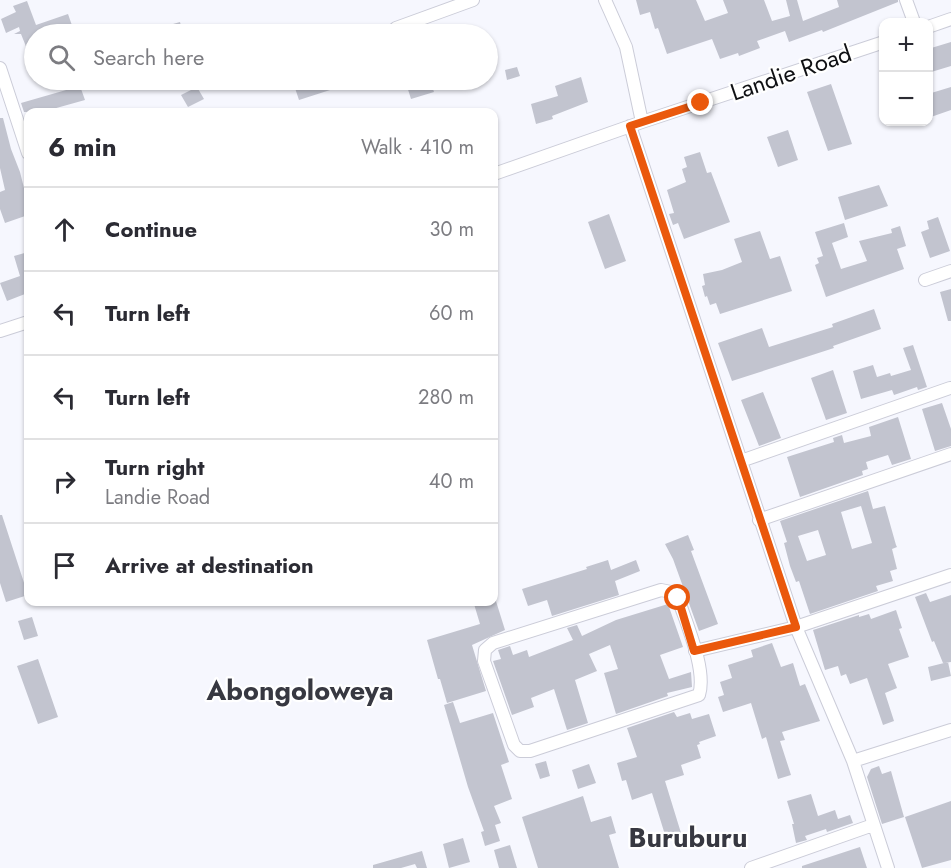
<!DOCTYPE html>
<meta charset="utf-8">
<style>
:root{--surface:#fff;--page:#f2f2f3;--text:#2b2b33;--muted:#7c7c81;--line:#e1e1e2}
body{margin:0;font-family:Jost,sans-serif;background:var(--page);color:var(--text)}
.controls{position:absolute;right:18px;top:18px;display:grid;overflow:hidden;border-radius:12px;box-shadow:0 2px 4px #0004}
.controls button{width:54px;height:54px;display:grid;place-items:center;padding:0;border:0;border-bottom:2px solid var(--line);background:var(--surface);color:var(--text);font:30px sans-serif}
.stop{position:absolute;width:18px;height:18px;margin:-14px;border:4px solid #ea580c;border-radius:50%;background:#fff}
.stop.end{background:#ea580c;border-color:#fff;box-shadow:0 2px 6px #0008}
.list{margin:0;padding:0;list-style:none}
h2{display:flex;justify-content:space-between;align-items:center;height:78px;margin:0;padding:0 24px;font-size:26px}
h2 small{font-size:20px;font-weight:400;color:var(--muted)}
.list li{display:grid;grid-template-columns:39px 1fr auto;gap:18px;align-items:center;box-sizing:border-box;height:84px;padding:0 24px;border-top:2px solid var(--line)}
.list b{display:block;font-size:22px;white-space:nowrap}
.list p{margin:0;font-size:20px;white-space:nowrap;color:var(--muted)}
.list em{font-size:20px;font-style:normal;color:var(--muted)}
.icon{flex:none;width:33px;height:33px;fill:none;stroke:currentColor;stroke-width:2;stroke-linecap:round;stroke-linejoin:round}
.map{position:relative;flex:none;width:951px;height:868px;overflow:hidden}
.search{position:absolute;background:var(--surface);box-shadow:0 2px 4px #0004;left:24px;top:24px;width:474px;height:66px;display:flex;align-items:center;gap:15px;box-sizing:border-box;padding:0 21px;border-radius:33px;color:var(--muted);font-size:22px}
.panel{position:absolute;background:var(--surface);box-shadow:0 2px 4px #0004;left:24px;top:108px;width:474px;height:498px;border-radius:12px}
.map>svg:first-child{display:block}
</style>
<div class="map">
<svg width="951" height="868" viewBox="0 0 951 868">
<rect width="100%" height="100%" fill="#f6f7fe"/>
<path fill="#c2c4cf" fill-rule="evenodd" d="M 636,0 L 696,0 L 705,21 L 728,13 L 723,0 L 764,0 L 772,21 L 790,16 L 786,0 L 797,0 L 803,21 L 839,7 L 837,0 L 898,0 L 898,2 L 823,32 L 822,30 L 789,42 L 785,31 L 757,41 L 760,48 L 739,56 L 738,53 L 720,59 L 712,39 L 667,54 L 658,28 L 655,29 L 650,12 L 640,15 Z
M 27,1 L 36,25 L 68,14 L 75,34 L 34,34 L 34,46 L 27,49 L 21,34 L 14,34 L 20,31 L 19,27 L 6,33 L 1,19 L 16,12 L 13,6 Z
M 180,22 L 183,34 L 146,34 L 145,32 Z
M 951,42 L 951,66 L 928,73 L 928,49 Z
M 517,67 L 520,76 L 507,80 L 505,70 Z
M 581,77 L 588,102 L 552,116 L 553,119 L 536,124 L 531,104 L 558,96 L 555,86 Z
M 310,80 L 355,80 L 355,82 L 299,100 L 294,85 Z
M 405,80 L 430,80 L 434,92 L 411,99 Z
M 831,84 L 852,144 L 828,151 L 807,92 Z
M 80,86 L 85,100 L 42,112 L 24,112 L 21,103 Z
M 197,87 L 204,99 L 188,107 L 181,95 Z
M 951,87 L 951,110 L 928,118 L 928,94 Z
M 0,118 L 3,118 L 11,149 L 20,172 L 25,192 L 28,197 L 28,215 L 5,223 L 0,209 L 0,192 L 5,190 L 0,168 Z
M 788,130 L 798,160 L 778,167 L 767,137 Z
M 700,152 L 707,173 L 711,172 L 730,222 L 684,239 L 678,223 L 673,225 L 669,214 L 674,213 L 667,190 L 686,182 L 682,169 L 687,167 L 684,157 Z
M 879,185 L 888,206 L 845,220 L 838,197 Z
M 609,214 L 626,261 L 605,269 L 588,222 Z
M 938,217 L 950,251 L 930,258 L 921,232 L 929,229 L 927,221 Z
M 844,223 L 848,237 L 832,243 L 841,269 L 867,261 L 859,241 L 892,233 L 891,229 L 900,226 L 906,246 L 897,249 L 904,269 L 826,297 L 815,265 L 819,263 L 817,258 L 823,256 L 815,232 Z
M 760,231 L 770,259 L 780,256 L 792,291 L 720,314 L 716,303 L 710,305 L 707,296 L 705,297 L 702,286 L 705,285 L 703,274 L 722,270 L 742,262 L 734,239 Z
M 28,252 L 28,295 L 25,294 L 7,301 L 0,283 L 20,276 L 14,256 Z
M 951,289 L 951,321 L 948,321 L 940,292 Z
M 874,309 L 881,329 L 833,346 L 834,348 L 732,381 L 718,343 L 762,328 L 769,347 L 833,327 L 832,324 Z
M 913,345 L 927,387 L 918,390 L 917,387 L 894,395 L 892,390 L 861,399 L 853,371 L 873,365 L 877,377 L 890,373 L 891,376 L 911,370 L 903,348 Z
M 833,370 L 847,413 L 826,420 L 811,378 Z
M 763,392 L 781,438 L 759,446 L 741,400 Z
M 942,403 L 951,429 L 951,446 L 935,451 L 922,409 Z
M 898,417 L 911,459 L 892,465 L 888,455 L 866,462 L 868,469 L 862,471 L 863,475 L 800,497 L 787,457 L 834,442 L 833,438 L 842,435 L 844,443 L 871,436 L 869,427 Z
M 868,491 L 873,509 L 885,506 L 896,545 L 897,547 L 892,549 L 897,569 L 890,571 L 893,581 L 876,586 L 878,591 L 810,614 L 799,581 L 796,582 L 790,566 L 784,543 L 787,542 L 780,521 ZM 861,506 L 872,543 L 852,549 L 841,512 ZM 818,530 L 826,555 L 807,561 L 798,536 Z
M 0,515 L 2,515 L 28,595 L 6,602 L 0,583 Z
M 688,535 L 694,550 L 691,551 L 718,624 L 699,631 L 673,559 L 665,544 Z
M 608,560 L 611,570 L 636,560 L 640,571 L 615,581 L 619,595 L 552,616 L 547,600 L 528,606 L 522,589 L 587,569 L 586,567 Z
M 926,593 L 930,602 L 951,595 L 951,662 L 943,663 L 934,641 L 932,642 L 915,597 Z
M 494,598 L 495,598 L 505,630 L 472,645 L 486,691 L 447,703 L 440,679 L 438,679 L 427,640 L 480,624 L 474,604 L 494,602 Z
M 668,604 L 683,647 L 660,655 L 669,679 L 691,672 L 692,687 L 667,693 L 668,696 L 616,714 L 604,673 L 618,669 L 610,645 L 589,654 L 597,671 L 575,680 L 588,723 L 567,730 L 554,689 L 531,698 L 534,707 L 512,715 L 493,661 L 501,659 L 498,650 L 510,646 L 513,655 L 527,650 L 529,657 L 573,640 L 567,628 L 577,625 L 582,636 L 616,620 Z
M 896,610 L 902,628 L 899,629 L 909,657 L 888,664 L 897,688 L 885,693 L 894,721 L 883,725 L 867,678 L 850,684 L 846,674 L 841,676 L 838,666 L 825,670 L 813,630 L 859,615 L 859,617 L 869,614 L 871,619 Z
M 32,617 L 38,636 L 24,640 L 18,621 Z
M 772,643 L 781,667 L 793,663 L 800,686 L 805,684 L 820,721 L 782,732 L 785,740 L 780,741 L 791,775 L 778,779 L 766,737 L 762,739 L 751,703 L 723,712 L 718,697 L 724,695 L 720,682 L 732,678 L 728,665 L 753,657 L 751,650 Z
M 38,659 L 58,717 L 38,724 L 17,666 Z
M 948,662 L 951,676 L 931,681 L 928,667 Z
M 453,702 L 460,723 L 493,713 L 509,762 L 501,765 L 512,799 L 494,806 L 501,823 L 495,825 L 500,841 L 485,846 L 481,832 L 484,831 L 468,787 L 444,705 Z
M 674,712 L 677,717 L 690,713 L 692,719 L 709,714 L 716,736 L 699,742 L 700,744 L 697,745 L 701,758 L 681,765 L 684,775 L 665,781 L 681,833 L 666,838 L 652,793 L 632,800 L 626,780 L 622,781 L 617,763 L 637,757 L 627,728 Z
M 546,761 L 550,776 L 540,779 L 535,764 Z
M 589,764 L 596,783 L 578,789 L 572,770 Z
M 879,766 L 882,774 L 891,771 L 904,817 L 882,824 L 867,777 L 871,769 Z
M 811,794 L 818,816 L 835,810 L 838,819 L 850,815 L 853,823 L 827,832 L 826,829 L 805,836 L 807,840 L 796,843 L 792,824 L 794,824 L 787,801 Z
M 583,796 L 591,822 L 611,816 L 616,833 L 609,835 L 619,868 L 538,868 L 522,817 Z
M 951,801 L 951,860 L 922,868 L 905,817 Z
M 463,838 L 470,862 L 449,868 L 443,844 Z
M 510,845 L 517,868 L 499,868 L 494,850 Z
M 860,847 L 867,868 L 802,868 L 802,866 Z
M 422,851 L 427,868 L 417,868 L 415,864 L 401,868 L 373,868 L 373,865 Z"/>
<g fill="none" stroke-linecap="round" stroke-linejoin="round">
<defs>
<path id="minor" d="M 605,0 L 626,47 L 642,122
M 906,0 L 914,22
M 928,27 L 951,19
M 389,34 L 396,28 L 473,0
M 0,68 L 28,153
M 630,126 L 796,627 L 853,761 L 888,868
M 494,174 L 642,122 L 884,42
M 925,280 L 951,271
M 0,331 L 28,322
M 741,461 L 950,388
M 759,520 L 951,454
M 661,590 L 671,592 L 678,598 C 686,623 707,670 699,695 L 530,751 L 520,751 L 514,745 L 484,661 L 485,650 L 493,643 Z
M 695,651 L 796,627 L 951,575
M 853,761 L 951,730
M 751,868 L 873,825"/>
</defs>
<use href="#minor" stroke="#cbccd8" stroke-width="14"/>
<use href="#minor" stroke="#fff" stroke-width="12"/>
</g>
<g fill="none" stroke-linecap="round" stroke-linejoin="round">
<path stroke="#ea580c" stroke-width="8" d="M 678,598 L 694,651 L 796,627 L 630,126 L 701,103"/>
</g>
<g text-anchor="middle" stroke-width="4.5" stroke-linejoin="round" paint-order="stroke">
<g font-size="24" fill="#0f1013" stroke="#fff">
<text transform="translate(791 73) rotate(-19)" y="8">Landie Road</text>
</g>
<g font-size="27" font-weight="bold" fill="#373841" stroke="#fff">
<text x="300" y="700">Abongoloweya</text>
<text x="688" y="847">Buruburu</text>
</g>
</g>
</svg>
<div class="controls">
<button>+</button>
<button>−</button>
</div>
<div class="stop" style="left:678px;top:598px"></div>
<div class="stop end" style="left:701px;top:103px"></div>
<div class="search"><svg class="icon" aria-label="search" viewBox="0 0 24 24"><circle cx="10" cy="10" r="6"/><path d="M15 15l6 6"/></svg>Search here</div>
<section class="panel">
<h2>6 min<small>Walk · 410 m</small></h2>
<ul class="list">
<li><svg class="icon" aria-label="ahead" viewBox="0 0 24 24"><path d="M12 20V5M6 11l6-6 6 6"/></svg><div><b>Continue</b></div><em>30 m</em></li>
<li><svg class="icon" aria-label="left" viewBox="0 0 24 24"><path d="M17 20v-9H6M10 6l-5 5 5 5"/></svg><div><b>Turn left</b></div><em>60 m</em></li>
<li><svg class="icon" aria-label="left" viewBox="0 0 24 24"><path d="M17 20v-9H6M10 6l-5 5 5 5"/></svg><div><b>Turn left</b></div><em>280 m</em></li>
<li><svg class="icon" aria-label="right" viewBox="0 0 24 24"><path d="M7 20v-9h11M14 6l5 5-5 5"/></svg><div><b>Turn right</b><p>Landie Road</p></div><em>40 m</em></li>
<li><svg class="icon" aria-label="arrive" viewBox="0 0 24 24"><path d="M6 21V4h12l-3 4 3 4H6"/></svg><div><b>Arrive at destination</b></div></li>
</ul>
</section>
</div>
